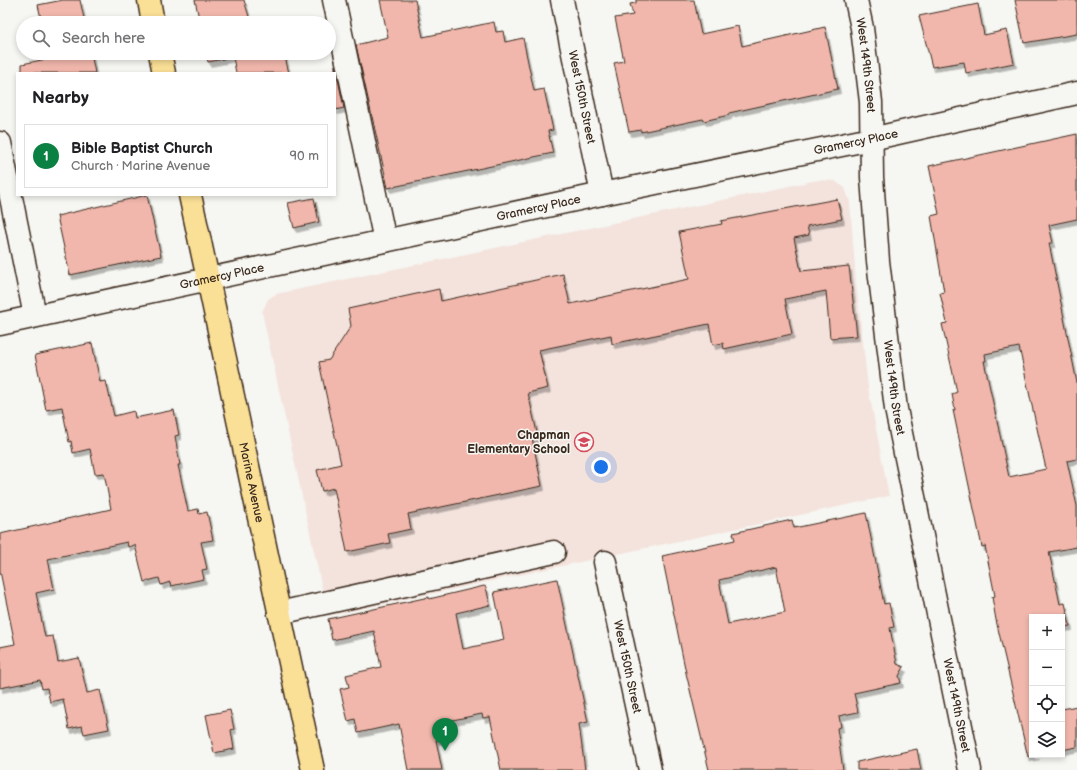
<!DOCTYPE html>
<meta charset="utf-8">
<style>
:root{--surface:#fff;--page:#f2f2f2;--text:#202124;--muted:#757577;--line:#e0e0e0;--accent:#0b8043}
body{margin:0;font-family:"Balsamiq Sans",sans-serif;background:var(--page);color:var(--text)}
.controls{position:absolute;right:12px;bottom:12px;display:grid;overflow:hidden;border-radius:0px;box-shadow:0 2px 6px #0003}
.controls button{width:36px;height:36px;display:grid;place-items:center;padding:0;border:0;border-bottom:1px solid var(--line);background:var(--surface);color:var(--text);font:20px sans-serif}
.you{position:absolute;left:601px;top:467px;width:14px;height:14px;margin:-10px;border:3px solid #fff;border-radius:50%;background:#1a73e8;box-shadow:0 0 0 6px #1a73e833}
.badge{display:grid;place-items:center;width:26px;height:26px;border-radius:50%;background:var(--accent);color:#fff;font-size:13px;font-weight:700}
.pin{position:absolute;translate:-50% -33px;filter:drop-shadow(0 1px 2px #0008)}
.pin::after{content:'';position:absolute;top:21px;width:14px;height:12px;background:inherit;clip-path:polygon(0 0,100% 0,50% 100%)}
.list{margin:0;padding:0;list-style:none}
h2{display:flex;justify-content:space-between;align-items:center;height:52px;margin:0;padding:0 16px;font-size:17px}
h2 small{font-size:13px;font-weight:400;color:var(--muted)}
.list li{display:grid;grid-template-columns:26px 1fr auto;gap:12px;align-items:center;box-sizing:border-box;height:64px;margin:0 8px 8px;padding:0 8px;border:1px solid var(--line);border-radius:0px}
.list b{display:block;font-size:15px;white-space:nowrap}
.list p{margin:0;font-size:13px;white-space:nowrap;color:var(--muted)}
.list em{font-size:13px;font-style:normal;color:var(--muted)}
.icon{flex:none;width:22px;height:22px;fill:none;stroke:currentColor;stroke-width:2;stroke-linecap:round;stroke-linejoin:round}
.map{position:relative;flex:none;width:1077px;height:770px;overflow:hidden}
.search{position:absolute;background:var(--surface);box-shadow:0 2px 6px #0003;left:16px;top:16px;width:320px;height:44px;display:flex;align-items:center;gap:10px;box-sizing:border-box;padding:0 14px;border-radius:22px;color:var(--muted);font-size:15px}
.panel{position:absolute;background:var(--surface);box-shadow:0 2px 6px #0003;left:16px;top:72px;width:320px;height:124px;border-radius:0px}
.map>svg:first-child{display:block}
</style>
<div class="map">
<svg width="1077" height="770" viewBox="0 0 1077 770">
<defs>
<filter id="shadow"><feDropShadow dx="2.5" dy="4.5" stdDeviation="0" flood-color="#0004"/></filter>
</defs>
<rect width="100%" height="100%" fill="#f6f6f2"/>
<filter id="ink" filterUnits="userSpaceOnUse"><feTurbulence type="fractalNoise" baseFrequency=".025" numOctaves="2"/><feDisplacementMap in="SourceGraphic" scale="8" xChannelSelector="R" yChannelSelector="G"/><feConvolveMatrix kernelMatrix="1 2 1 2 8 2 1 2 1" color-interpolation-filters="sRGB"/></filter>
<g filter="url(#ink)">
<path fill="#f4e3dd" d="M 818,180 L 835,181 L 845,188 L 850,202 L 856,282 L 868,387 L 889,496 L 328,616 L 262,312 L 268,299 L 276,294 Z"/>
<path fill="#f1b7ac" stroke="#3b2a1e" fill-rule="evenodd" filter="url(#shadow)" d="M 63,0 L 80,0 L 85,23 L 42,23 L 38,5 Z
M 195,0 L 244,0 L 251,23 L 200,23 Z
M 380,0 L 415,0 L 423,37 L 494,22 L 496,32 L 503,31 L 505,42 L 523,38 L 534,91 L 544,89 L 553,130 L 548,131 L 553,153 L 388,188 L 356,45 L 388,37 Z
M 636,0 L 694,0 L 701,34 L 738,26 L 742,46 L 825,27 L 838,89 L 729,113 L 729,115 L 704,121 L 703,119 L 641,132 L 641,130 L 629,132 L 614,63 L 624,61 L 615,18 L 633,15 L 630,4 L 636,3 Z
M 1015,0 L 1077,0 L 1077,34 L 1024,43 Z
M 978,4 L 984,35 L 1007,30 L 1014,63 L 966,73 L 964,62 L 932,67 L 919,16 Z
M 76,53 L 91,53 L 95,73 L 22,73 L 22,64 Z
M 206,53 L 284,53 L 289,73 L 236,73 L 233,57 L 208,62 Z
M 335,65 L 344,108 L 335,110 Z
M 1077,134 L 1077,219 L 1049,225 L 1053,243 L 1049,243 L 1077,383 L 1077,459 L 1067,461 L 1077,506 L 1077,547 L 1049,552 L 1060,604 L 1065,603 L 1070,626 L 1062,627 L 1062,617 L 1032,617 L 1032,755 L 1037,755 L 1028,757 L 996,620 L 992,597 L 995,596 L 985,546 L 982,547 L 953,410 L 955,410 L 952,394 L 957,392 L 942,324 L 947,323 L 940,293 L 944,292 L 931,216 L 939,214 L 929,166 ZM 1019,347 L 1046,469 L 1009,477 L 984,361 L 986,361 L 985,354 Z
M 147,195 L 161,256 L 70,275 L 57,216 Z
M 314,198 L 319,222 L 294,228 L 288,203 Z
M 837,199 L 842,219 L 807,226 L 809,235 L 794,238 L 801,271 L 849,266 L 857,336 L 830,338 L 826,291 L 785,299 L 792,334 L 724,349 L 723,343 L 713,345 L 709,324 L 612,344 L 611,335 L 539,350 L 548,388 L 528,393 L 538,437 L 532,438 L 542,486 L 408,514 L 411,529 L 388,534 L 390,543 L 347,552 L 334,488 L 322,491 L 317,470 L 341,464 L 319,362 L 329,360 L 351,326 L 348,309 L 439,289 L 441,301 L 563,274 L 570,304 L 689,279 L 679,232 L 722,224 L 721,221 Z
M 92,343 L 100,382 L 106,381 L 114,416 L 134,411 L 135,418 L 174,410 L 179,435 L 175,436 L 180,465 L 178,465 L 188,511 L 198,509 L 199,514 L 207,512 L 213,540 L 201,542 L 207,569 L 202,570 L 204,579 L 171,586 L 170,582 L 161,585 L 159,578 L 144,582 L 135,545 L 128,547 L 127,542 L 48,559 L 54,589 L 36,593 L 45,637 L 53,636 L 58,662 L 79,658 L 87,693 L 100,690 L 109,729 L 84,734 L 82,726 L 69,729 L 63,699 L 50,702 L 47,688 L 42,689 L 40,680 L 0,688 L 0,647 L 15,644 L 0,571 L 0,534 L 111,509 L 104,473 L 95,474 L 90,449 L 73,453 L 71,441 L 69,442 L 62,407 L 46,410 L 35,355 Z
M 866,513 L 884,604 L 889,603 L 894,627 L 890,628 L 897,664 L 904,667 L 899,676 L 901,683 L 854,693 L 858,712 L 839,716 L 841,727 L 837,728 L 843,770 L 709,770 L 686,673 L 662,556 L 735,540 L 733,533 L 769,525 L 792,520 L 794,528 ZM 776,567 L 785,612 L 728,624 L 719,580 Z
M 557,579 L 588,722 L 579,724 L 585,770 L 501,770 L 490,717 L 483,718 L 482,714 L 438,723 L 441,739 L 436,740 L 442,770 L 408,770 L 399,724 L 358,733 L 355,719 L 348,721 L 340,689 L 349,687 L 346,675 L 381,667 L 374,631 L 332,640 L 328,619 L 429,597 L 429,599 L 484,586 L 486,587 L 490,605 L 456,613 L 463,649 L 504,640 L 494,592 Z
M 1077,706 L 1077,747 L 1062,750 L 1062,709 Z
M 230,710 L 234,729 L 231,730 L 234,749 L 214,753 L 206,715 Z
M 917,749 L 921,770 L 857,770 L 857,762 Z"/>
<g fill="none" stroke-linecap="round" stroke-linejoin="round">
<defs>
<g id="minor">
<path d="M 334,0 L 385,241"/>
<path id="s1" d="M 562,0 L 602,194"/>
<path id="s2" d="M 856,0 L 862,28 L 871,102 L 872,177 L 878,261 L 896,409 L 970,770"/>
<path d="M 0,143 L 35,316"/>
<path id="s3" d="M 0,324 L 602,194 L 871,139 L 1077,93"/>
<path id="s4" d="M 605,562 L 650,770"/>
<path d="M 279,613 L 554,552"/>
</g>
<g id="major">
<path d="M 149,0 L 153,23"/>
<path d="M 160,53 L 164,73"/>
<path id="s5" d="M 190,195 L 313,770"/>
</g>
</defs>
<use href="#minor" stroke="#3b2a1e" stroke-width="25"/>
<use href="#major" stroke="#3b2a1e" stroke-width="25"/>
<use href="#minor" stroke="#f6f6f2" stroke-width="22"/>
<use href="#major" stroke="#fadf96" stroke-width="22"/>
</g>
</g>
<defs>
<symbol id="school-ring" viewBox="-11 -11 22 22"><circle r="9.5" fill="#f6f6f2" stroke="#d1495b" stroke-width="1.5"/><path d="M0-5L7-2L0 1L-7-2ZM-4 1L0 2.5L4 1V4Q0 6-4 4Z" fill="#d1495b"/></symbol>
</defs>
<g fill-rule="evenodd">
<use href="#school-ring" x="573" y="431" width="22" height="22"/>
</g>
<g text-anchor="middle" stroke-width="3" stroke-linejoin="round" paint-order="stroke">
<g font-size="12" fill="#3b2a1e" stroke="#f6f6f2">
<text dy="4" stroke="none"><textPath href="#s2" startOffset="66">West 149th Street</textPath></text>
<text dy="4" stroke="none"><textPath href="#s1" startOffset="99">West 150th Street</textPath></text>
<text dy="4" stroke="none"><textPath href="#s3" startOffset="875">Gramercy Place</textPath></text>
<text dy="4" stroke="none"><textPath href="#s3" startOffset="551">Gramercy Place</textPath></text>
<text dy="4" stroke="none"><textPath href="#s3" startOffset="227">Gramercy Place</textPath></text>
<text dy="4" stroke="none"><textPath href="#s2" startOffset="390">West 149th Street</textPath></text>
<text dy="4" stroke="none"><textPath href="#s5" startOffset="294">Marine Avenue</textPath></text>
<text dy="4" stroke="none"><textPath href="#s4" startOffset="107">West 150th Street</textPath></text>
<text dy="4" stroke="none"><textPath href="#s2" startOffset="714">West 149th Street</textPath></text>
</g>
<g font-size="12" font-weight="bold" fill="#3b2a1e" stroke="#f6f6f2" text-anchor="end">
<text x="570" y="439">Chapman<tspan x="570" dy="14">Elementary School</tspan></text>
</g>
</g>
</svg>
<div class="controls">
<button>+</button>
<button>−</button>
<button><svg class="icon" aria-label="locate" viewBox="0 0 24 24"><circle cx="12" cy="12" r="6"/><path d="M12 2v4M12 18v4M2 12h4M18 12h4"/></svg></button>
<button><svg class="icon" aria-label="layers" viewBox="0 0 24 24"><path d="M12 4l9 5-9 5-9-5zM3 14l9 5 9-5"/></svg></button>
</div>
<div class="you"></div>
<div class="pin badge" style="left:445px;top:751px">1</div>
<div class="search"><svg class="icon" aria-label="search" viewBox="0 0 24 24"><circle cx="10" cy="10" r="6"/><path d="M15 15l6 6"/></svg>Search here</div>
<section class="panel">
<h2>Nearby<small></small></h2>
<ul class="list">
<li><span class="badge">1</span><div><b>Bible Baptist Church</b><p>Church · Marine Avenue</p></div><em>90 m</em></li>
</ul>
</section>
</div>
